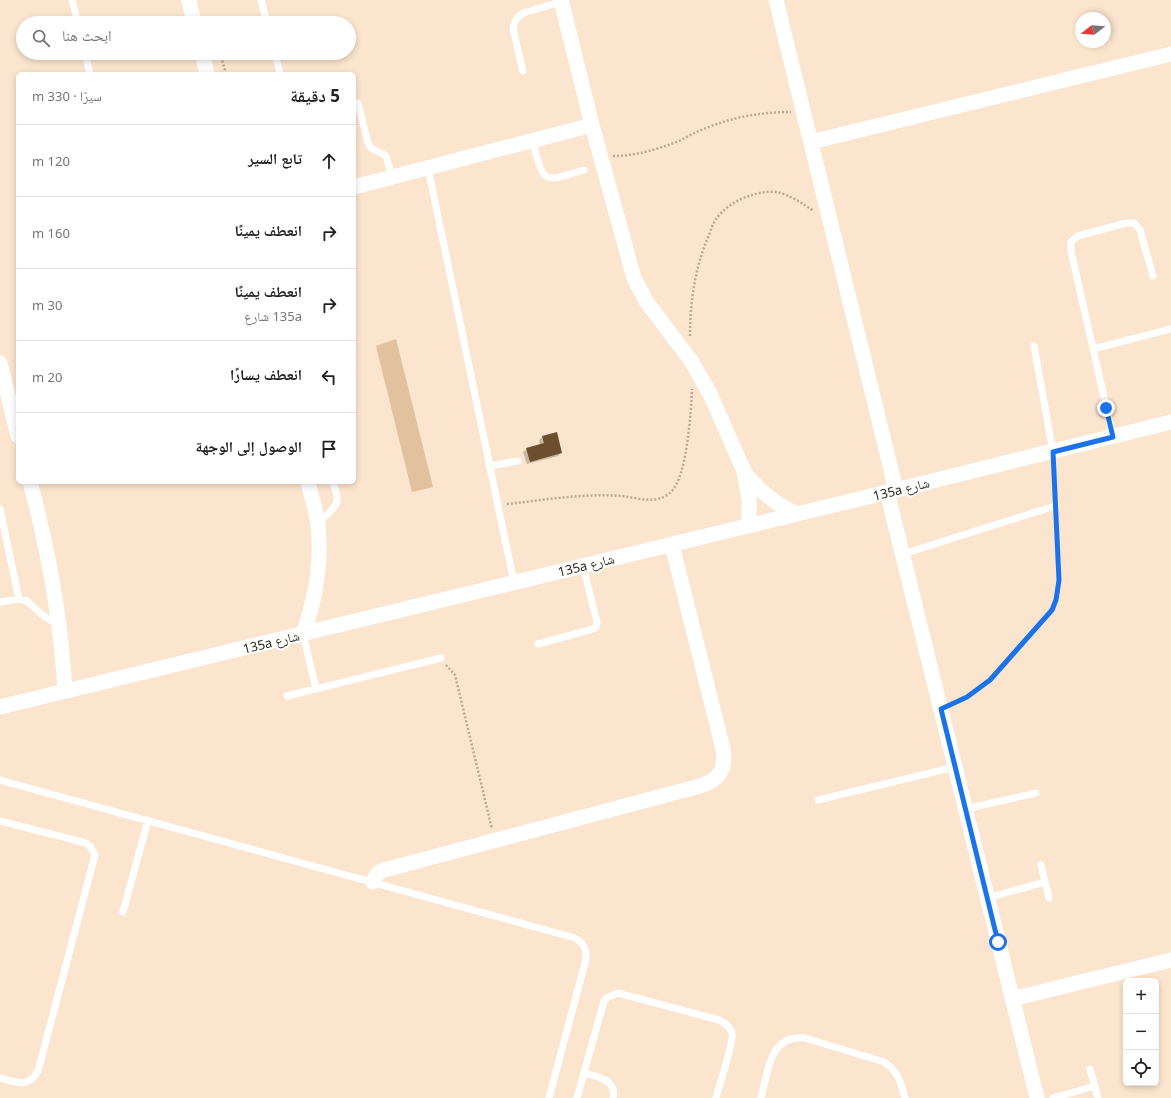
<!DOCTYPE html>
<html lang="ar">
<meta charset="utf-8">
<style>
:root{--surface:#fff;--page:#f6f6f6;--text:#222;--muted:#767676;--line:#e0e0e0}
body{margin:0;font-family:"Noto Sans","Noto Naskh Arabic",sans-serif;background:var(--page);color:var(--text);direction:rtl}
.controls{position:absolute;right:12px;bottom:12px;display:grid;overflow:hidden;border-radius:6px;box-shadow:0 2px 6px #0003}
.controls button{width:36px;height:36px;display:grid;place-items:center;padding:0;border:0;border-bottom:1px solid var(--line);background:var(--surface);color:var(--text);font:20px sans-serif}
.compass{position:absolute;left:1075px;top:12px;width:36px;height:36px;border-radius:50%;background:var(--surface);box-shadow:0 2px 6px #0003;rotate:253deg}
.stop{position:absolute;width:12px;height:12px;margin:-9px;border:3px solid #1a73e8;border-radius:50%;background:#fff}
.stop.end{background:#1a73e8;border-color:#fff;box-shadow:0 1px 4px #0008}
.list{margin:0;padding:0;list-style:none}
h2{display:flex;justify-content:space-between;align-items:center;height:52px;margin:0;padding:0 16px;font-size:17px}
h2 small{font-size:13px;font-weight:400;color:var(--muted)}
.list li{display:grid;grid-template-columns:26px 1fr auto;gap:12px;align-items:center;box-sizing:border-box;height:72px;padding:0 16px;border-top:1px solid var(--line)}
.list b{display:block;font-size:15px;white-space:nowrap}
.list p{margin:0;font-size:13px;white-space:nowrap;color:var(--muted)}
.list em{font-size:13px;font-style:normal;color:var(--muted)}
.icon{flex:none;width:22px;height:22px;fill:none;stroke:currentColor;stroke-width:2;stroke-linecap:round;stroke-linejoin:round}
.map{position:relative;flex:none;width:1171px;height:1098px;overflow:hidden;direction:ltr}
.search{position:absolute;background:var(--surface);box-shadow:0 2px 6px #0003;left:16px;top:16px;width:340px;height:44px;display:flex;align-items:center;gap:10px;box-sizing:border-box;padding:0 14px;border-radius:22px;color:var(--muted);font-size:15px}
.panel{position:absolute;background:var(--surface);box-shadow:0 2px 6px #0003;left:16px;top:72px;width:340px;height:412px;border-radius:6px;direction:rtl}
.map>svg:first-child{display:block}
</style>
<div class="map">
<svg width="1171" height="1098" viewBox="0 0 1171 1098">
<rect width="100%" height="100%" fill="#fbe5ce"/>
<path fill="#e1c19e" d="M 396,339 L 433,487 L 412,492 L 376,346 Z"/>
<path fill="#0003" d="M 556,433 L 561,453 L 558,456 L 527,464 L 523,452 L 527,449 L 540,445 L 539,440 L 542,437 Z"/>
<path fill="#6c4f2e" d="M 557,432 L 562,453 L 530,462 L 526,448 L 544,443 L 542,436 Z"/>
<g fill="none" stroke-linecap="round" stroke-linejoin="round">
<path stroke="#bba997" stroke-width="2.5" stroke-dasharray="2 2" stroke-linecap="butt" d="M 220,53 L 226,74
M 613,156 C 636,156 658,149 679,141 C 687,137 695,132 704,129 C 732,117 761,112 791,112
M 690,336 C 690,302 695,267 709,235 C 711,230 712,225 715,221 C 722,209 736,200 749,196 C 757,193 767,191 776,192 C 789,194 803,204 814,211
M 1053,464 L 1055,497
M 507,504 C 544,500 584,493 622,496 C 638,498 657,505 671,492 C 687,477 691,412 692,389
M 446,665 L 455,675 L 492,829
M 953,704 L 967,697 L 990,679 L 1046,618 L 1056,600 L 1059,590 L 1059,580 L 1056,514"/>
<path stroke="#fff" stroke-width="7" d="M 72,0 L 78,23
M 261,0 L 267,23
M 85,53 L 90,74
M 275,53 L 280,74
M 523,71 L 513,29 C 514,21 517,17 523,13 L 561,2
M 358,103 L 368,143 L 371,148 L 386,156 L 392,177
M 532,141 C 545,184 541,183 584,170
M 428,168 L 514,583
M 1034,346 L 1053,452
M 1093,349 L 1171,329
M 1113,437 L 1071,251 L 1071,242 L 1078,236 L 1126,223 L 1134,223 L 1140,230 L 1153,276
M 489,466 L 518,461
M 0,509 L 19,599
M 318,523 C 324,517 338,508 337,498 C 337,493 334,487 333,482
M 903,554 L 1055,506
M 0,602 L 19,599 L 27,601 L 41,614 L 50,620 L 60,624
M 303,634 L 316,689
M 538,644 L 593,629 L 596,627 L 597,622 L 583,566
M 287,696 L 441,658
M 0,780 L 575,938 C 584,943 587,949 586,959 L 549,1098
M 818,800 L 955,767
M 965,809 L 1036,793
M 0,821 L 86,843 L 90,846 L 95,855 L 38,1071 C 28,1089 16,1082 0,1078
M 1041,865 L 1049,898
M 987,898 L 1045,882
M 123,912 L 148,820
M 1090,1069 L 1098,1098
M 584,1073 C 597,1077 617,1079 613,1098
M 577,1098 L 604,1001 L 608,997 L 618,993 L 719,1020 C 725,1023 730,1026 732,1033 C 734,1042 719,1086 716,1098
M 761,1098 C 768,1072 769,1034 805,1038 L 884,1062 C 898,1071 901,1083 905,1098
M 1053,1098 L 1095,1086"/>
<path stroke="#fff" stroke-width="15" d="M 189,0 L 194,23
M 561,0 L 592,125 L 634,278 L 646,301 L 692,362 L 710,394 L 744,471 L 749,499 L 749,526
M 776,0 L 896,490
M 202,53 L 207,74
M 811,142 L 1171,54
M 354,187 L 592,125
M 0,363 L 18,436
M 746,474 C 760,492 776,504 796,514
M 30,482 C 49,552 61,619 65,691
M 887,492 L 1037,1098
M 303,634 C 316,598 322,563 318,524 C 316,510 311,496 308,482
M 0,707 L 896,490 L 1171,422
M 373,882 L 377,874 L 384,870 L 700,786 C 720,780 726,769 723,749 L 672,545
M 1012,999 L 1171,960"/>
</g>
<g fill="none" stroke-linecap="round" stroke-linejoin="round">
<path stroke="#1a73e8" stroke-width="5" d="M 998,942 L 941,709 L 967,697 L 990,680 L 1052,610 L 1056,600 L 1059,580 L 1053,452 L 1113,437 L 1106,408"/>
</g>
<g text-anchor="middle" stroke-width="4" stroke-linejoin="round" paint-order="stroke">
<g font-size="13" fill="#30281f" stroke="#fff">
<text transform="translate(901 489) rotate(-14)" y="5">135a شارع</text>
<text transform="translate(586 565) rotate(-14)" y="5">135a شارع</text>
<text transform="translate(271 642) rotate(-14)" y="5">135a شارع</text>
</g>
</g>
</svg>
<div class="controls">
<button>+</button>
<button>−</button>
<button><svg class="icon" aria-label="locate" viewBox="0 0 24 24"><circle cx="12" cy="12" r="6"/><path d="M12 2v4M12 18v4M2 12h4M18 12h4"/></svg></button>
</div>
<svg class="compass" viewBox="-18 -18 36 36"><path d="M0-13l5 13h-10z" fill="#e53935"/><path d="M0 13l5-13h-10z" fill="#767676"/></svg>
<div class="stop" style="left:998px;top:942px"></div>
<div class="stop end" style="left:1106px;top:408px"></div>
<div class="search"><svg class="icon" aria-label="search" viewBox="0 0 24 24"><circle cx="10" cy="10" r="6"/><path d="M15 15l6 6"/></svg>ابحث هنا</div>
<section class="panel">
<h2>5 دقيقة<small>سيرًا · 330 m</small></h2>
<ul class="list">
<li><svg class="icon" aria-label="ahead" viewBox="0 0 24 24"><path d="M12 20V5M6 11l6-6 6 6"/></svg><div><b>تابع السير</b></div><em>120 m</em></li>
<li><svg class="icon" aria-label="right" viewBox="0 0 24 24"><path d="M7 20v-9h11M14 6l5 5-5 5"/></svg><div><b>انعطف يمينًا</b></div><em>160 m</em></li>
<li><svg class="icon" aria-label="right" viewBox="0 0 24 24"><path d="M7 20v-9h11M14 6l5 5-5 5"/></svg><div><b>انعطف يمينًا</b><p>135a شارع</p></div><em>30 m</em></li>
<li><svg class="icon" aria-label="left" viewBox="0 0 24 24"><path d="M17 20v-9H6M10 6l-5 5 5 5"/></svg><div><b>انعطف يسارًا</b></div><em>20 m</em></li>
<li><svg class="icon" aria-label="arrive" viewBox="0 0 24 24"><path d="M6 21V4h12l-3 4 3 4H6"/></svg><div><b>الوصول إلى الوجهة</b></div></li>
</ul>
</section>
</div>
